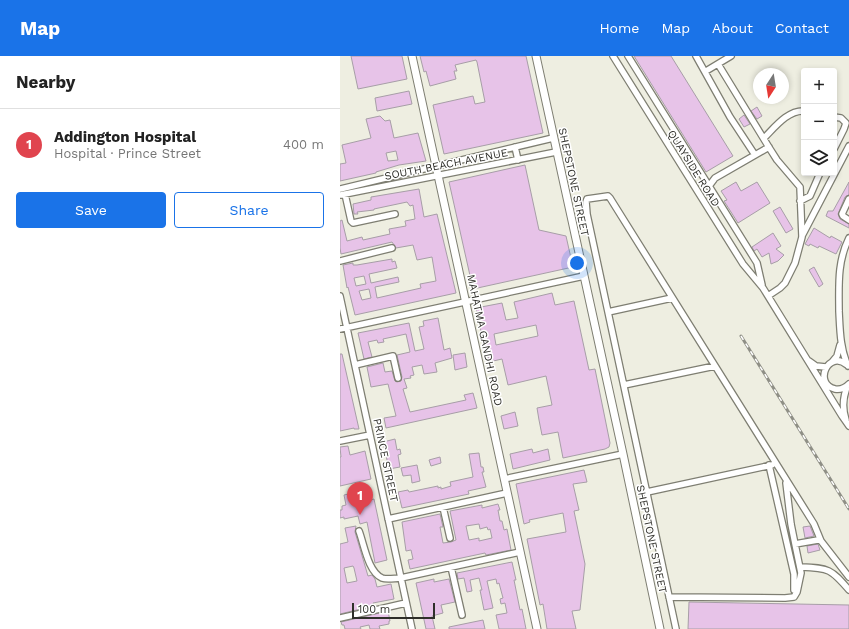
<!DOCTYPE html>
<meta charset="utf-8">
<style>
:root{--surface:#fff;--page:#f6f6f6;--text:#222;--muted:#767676;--line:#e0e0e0;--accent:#1a73e8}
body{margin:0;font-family:"Work Sans",sans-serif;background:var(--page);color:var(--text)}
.controls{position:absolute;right:12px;top:12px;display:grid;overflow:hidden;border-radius:4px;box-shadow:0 2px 6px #0003}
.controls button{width:36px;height:36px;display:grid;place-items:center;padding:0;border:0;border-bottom:1px solid var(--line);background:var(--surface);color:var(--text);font:20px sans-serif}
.compass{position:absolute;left:413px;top:12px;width:36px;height:36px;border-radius:50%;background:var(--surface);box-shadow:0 2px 6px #0003;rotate:192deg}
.scale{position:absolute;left:12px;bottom:10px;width:83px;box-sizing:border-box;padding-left:4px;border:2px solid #2f2f2a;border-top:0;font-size:11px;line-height:14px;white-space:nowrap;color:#2f2f2a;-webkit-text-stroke:3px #fff;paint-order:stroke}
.you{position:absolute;left:237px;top:207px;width:14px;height:14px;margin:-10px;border:3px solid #fff;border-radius:50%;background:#1a73e8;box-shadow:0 0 0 6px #1a73e833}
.badge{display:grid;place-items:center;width:26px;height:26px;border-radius:50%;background:var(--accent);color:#fff;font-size:13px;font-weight:700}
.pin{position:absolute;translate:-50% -33px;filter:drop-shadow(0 1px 2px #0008)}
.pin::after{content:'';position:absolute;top:21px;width:14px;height:12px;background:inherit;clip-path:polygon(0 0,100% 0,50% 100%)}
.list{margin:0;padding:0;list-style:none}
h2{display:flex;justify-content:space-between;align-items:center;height:52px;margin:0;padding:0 16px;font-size:17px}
h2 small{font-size:13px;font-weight:400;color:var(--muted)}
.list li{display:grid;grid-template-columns:26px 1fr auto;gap:12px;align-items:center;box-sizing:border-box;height:72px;padding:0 16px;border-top:1px solid var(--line)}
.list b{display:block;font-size:15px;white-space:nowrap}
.list p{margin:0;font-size:13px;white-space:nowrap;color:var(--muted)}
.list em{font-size:13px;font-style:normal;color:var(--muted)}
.actions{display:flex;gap:8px;padding:12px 16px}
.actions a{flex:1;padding:9px 0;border:1px solid var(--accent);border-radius:4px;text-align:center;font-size:14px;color:var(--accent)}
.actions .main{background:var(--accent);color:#fff}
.icon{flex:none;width:22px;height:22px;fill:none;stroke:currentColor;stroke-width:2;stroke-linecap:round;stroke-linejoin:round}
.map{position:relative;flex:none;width:509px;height:573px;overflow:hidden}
header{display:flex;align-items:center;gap:24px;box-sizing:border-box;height:56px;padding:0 20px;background:var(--accent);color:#fff}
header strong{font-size:19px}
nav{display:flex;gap:22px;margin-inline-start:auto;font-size:14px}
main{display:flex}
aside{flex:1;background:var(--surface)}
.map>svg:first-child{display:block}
</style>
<header>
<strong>Map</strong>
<nav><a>Home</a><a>Map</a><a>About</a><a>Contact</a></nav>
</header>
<main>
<aside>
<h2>Nearby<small></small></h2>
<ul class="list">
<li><span class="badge" style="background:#e0444e">1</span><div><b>Addington Hospital</b><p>Hospital · Prince Street</p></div><em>400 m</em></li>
</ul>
<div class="actions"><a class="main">Save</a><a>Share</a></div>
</aside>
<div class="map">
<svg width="509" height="573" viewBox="0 0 509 573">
<rect width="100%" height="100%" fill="#eeeee1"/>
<path fill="#e7c3e8" stroke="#a79ea7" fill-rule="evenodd" d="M 11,0 L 62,0 L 67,23 L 18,33 Z
M 80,0 L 186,0 L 203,77 L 104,98 L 93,49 L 133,40 L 135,48 L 145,46 L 137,6 L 136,4 L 115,9 L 117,15 L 114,15 L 116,23 L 90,30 L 86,15 L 84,16 Z
M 294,0 L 331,0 L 393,100 L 366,116 Z
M 69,35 L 72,48 L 37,55 L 35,42 Z
M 417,51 L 422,60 L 417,63 L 411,55 Z
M 404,59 L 410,68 L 404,71 L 399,63 Z
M 40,60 L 45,65 L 50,64 L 54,82 L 78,77 L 86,105 L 59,109 L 36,116 L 36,117 L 0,125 L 0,108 L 6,107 L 2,89 L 31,82 L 26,63 ZM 56,95 L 58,104 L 48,105 L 46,97 Z
M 185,109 L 199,174 L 226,180 L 233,211 L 133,233 L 109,126 Z
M 396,126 L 401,135 L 417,126 L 430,147 L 398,167 L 384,145 L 387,144 L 381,135 Z
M 509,126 L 509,139 L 505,141 L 498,158 L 500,163 L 509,168 L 509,172 L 486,160 L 488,155 L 493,155 Z
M 79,133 L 84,161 L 97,158 L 116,237 L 15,259 L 8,231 L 7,232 L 3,209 L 13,207 L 13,209 L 17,209 L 52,203 L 52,206 L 55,205 L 57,212 L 29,218 L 31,227 L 58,221 L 59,226 L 35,231 L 37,242 L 81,232 L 80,228 L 96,225 L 92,201 L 77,204 L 73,189 L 56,192 L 52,186 L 1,198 L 0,192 L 0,165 L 2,164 L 7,185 L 22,181 L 23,184 L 50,178 L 49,173 L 66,170 L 65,165 L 75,163 L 73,149 L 70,150 L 67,146 L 34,153 L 34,154 L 17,156 L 18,158 L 14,158 L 13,148 L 31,144 L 31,141 ZM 24,220 L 26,228 L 16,230 L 14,222 ZM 29,233 L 31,242 L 22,244 L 19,235 Z
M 440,151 L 453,173 L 446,177 L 433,155 Z
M 474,172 L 490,182 L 491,180 L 502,186 L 496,198 L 479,190 L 478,192 L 470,188 L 469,190 L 465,188 Z
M 433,177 L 441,190 L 436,193 L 444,199 L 438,205 L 431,208 L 429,197 L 422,201 L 417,193 L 414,195 L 412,191 Z
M 474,211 L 483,228 L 479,231 L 469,214 Z
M 212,237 L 215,249 L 234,245 L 249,314 L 255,313 L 270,387 L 269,391 L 265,393 L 223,402 L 218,376 L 202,379 L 199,364 L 197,352 L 212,349 L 206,320 L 168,329 L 162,303 L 149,306 L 144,280 L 142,280 L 136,252 L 162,247 L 166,264 L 178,262 L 174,246 ZM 196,269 L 198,280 L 156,289 L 154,278 Z
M 98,262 L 104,294 L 110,292 L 112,302 L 95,307 L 97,316 L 84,318 L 82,309 L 72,311 L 74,319 L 70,320 L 71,322 L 64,323 L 67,332 L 63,333 L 70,356 L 126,344 L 124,339 L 133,337 L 137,352 L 46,372 L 44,362 L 56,360 L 48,328 L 31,331 L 27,311 L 43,307 L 45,316 L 52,315 L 55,325 L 57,326 L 61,325 L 62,321 L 57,299 L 70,296 L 66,278 L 43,283 L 44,286 L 38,287 L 37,284 L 28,286 L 32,301 L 24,303 L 18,277 L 69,267 L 75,295 L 84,293 L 79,271 L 84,270 L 83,265 Z
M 125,297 L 127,311 L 115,314 L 113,299 Z
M 0,298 L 2,298 L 19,373 L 14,373 L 14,372 L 0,375 Z
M 175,356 L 178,370 L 164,373 L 161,360 Z
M 55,383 L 57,394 L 60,393 L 61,398 L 58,399 L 60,411 L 49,413 L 43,386 Z
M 8,390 L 10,399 L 25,395 L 31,423 L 0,430 L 0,401 L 1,401 L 0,391 Z
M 192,393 L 193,397 L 208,393 L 210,404 L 173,413 L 170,398 Z
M 139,397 L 141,411 L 143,411 L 144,416 L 142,416 L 146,431 L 128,435 L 129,438 L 62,452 L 58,436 L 68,434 L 69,436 L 98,430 L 98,432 L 101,431 L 101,433 L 111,430 L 110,426 L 133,421 L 129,398 Z
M 100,401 L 101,407 L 91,410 L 89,404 Z
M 77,409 L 80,425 L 72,427 L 71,419 L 63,420 L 61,412 Z
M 244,414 L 247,426 L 233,428 L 239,454 L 234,455 L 245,508 L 240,554 L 232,555 L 236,573 L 207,573 L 203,548 L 200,549 L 187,483 L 226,476 L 223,457 L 189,464 L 190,466 L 184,468 L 176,428 Z
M 17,436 L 19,447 L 34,443 L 47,504 L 35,507 L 27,466 L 20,468 L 18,460 L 4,463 L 4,461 L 0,462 L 0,454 L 2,454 L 2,450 L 6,449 L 4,439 Z
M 158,448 L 160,454 L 158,454 L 160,465 L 162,465 L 164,474 L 167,473 L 171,494 L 146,499 L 145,497 L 70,513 L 68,504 L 73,503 L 71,494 L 66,495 L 62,466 L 100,458 L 103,471 L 100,471 L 103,487 L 111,486 L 116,484 L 110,455 L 142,449 L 142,452 ZM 139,468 L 140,473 L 147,471 L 148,474 L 150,473 L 152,482 L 139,485 L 139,482 L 129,484 L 126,470 Z
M 16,470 L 15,476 L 28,520 L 32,519 L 35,523 L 37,531 L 51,528 L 54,543 L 33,547 L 33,550 L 0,558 L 0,488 L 8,486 L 5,472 ZM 13,510 L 14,512 L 17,525 L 7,527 L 4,512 Z
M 470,470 L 474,480 L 465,482 L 463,471 Z
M 478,488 L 480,494 L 468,497 L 467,490 Z
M 172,506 L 176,524 L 174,524 L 180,554 L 182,553 L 186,573 L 159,573 L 156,559 L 167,557 L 165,547 L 161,548 L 160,543 L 163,542 L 159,527 L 157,528 L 156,523 L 147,525 L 153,552 L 144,554 L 140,534 L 142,534 L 139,522 L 130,524 L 132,535 L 127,536 L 124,522 L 118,523 L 117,517 Z
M 94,523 L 94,526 L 109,523 L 115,546 L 101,549 L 103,557 L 92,560 L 95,573 L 86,573 L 76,527 Z
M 349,546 L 509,549 L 509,573 L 348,573 Z
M 48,555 L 50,565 L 49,565 L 49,568 L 39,570 L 40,573 L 30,573 L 29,569 L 20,571 L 21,573 L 5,573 L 4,569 L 2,569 L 1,566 Z
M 143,564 L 145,573 L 109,573 L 109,571 Z"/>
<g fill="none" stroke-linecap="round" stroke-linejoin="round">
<defs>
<path id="minor" d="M 273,0 L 403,208 L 423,232 L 502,360 L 509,370
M 288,0 L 417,207 L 422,229
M 356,0 L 390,61 L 415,99
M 378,8 L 430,93 L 437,104 L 460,131 L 462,181 L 455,207 L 445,227 L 440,232 L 428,240
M 366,15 L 391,0
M 494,61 L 501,62 L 506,67 L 504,73 L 494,93
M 424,82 C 435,71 448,54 464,55
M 175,91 L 178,104
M 369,130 L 375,122 L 429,91
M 0,133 L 213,82
M 5,138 L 11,165 L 13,167 L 55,158
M 0,139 L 216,96
M 509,143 L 502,158 L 503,160 L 509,164
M 460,145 L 470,140 L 480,117
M 462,180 L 509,90
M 0,205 L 52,192
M 0,240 L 72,573
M 268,256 L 332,242
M 0,273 L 244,220
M 469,305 L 476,310 L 486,311
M 492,306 L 497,300 L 500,289
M 15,309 L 53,300 L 58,322
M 507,309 C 488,293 473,328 495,333 C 500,334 505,332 509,328
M 508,310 C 500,292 500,274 499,255 C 499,230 497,206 509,182
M 284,329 L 375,310
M 506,364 C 502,352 503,340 508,329
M 0,385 L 30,379
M 429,409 L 454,518 L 454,534
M 164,423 L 283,398
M 446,427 L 451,468 L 455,488
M 307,436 L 432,409
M 103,451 L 110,482
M 48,463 L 167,437
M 19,475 C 24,488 28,516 42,522 C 47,524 55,522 61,522 L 180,496
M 111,511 L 122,559
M 461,511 C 489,512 491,513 509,534
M 329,541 L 445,542 L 454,541 L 457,536 L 461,517 L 455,488 L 478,484 L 481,485 L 509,521
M 0,562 L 66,547
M 336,573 L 247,158 L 246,146 L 247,143 L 268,140 L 270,142 L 474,468 L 481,485"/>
<path id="major" d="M 72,0 L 197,573
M 196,0 L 283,398 L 320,573"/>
</defs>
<use href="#minor" stroke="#7e7e72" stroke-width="8"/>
<use href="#major" stroke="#7e7e72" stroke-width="9"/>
<use href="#minor" stroke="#fff" stroke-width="5.5"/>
<use href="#major" stroke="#fff" stroke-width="7"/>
<defs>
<path id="rail" d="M 401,280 L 509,453"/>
</defs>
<use href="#rail" stroke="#8f8f86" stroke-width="3"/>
<use href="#rail" stroke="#fff" stroke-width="1.5" stroke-dasharray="4.5" stroke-linecap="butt"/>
</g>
<g text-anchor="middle" stroke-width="3" stroke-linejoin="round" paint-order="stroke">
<g font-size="11" fill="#2f2f2a" stroke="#fff">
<text transform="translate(106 108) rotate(-11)" y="4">SOUTH BEACH AVENUE</text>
<text transform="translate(354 112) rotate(58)" y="4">QUAYSIDE ROAD</text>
<text transform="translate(234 126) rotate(78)" y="4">SHEPSTONE STREET</text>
<text transform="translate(145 284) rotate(78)" y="4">MAHATMA GANDHI ROAD</text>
<text transform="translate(46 404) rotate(78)" y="4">PRINCE STREET</text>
<text transform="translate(312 483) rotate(78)" y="4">SHEPSTONE STREET</text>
</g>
</g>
</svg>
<div class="controls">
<button>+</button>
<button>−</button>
<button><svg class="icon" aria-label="layers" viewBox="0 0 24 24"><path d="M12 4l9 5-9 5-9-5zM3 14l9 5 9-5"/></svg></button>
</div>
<svg class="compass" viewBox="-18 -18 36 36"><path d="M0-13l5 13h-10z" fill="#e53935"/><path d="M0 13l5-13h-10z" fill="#767676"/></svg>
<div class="scale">100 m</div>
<div class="you"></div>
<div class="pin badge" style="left:20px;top:459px;background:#e0444e">1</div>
</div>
</main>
